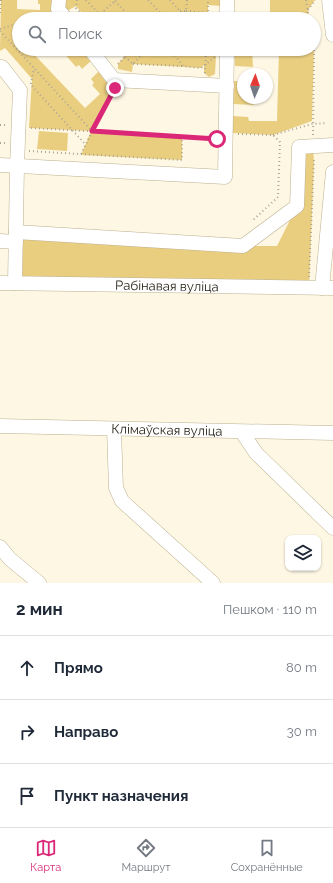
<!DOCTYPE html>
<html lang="ru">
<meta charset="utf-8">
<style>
:root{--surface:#fff;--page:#f2f2f3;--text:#1f2937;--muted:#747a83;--line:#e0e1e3;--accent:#db2777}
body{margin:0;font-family:Raleway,sans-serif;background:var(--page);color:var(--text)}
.controls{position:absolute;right:12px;bottom:12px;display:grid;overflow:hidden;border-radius:8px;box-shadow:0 1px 3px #0004}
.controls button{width:36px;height:36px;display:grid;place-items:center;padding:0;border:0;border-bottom:1px solid var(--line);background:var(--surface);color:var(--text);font:20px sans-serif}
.compass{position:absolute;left:237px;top:68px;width:36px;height:36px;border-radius:50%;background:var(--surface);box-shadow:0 1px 3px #0004;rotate:2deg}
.stop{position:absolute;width:12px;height:12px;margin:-9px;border:3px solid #db2777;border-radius:50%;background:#fff}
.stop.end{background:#db2777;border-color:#fff;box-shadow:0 1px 4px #0008}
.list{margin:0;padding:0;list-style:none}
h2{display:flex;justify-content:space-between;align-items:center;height:52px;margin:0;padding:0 16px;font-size:17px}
h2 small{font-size:13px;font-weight:400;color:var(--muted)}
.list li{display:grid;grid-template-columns:26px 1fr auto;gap:12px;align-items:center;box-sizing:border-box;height:64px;padding:0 16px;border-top:1px solid var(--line)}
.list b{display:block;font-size:15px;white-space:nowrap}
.list em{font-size:13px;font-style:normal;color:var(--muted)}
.icon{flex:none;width:22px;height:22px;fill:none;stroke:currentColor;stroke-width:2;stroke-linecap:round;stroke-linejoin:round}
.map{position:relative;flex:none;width:333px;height:583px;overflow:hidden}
.search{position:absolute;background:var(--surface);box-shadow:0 1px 3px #0004;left:12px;right:12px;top:12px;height:44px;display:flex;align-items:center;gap:10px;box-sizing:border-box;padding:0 14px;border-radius:22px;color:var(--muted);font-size:15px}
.sheet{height:244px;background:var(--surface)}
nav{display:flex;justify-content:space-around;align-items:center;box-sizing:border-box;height:56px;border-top:1px solid var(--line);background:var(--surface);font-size:11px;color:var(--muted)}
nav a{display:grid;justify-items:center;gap:2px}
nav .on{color:var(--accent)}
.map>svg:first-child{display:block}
</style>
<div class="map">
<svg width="333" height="583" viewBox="0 0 333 583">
<rect width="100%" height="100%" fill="#fef7e3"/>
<path fill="#eace80" d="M 1,0 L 17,0 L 17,9 L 40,10 L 40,4 L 38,4 L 38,0 L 52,0 L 52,13 L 57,19 L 19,19 L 19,49 L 29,49 L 85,108 L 100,94 L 92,85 L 94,83 L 91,79 L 100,70 L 115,88 L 92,131 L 182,137 L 182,160 L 81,155 L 91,131 L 29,128 L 32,79 L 5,48 L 0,51 Z
M 63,0 L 223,0 L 221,6 L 208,5 L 208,19 L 87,19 L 76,6 L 67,11 L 62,2 Z
M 270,0 L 315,0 L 308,10 L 309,19 L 270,19 Z
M 65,49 L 83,49 L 92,60 L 82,69 L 79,65 L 76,67 L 63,52 Z
M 116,49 L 170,49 L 173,52 L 177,49 L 221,49 L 221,52 L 216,56 L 215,74 L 209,77 L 204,73 L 204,65 L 201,68 L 133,64 L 132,72 L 118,69 L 118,64 L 124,57 Z
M 234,49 L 252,49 L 253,67 L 235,66 Z
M 279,49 L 314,49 L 312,121 L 273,135 L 233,133 L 233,116 L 248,117 L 249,121 L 277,121 Z
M 234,81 L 243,81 L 243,98 L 252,98 L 254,105 L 233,104 Z
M 39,131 L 68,133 L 67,151 L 37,149 Z
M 299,147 L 313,147 L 314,163 L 309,288 L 15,283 L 16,232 L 243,246 L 277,246 L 297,206 Z"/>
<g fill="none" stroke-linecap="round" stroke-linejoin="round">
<defs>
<g id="minor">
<path d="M 59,0 L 58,9 L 66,19"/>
<path d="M 227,0 L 227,19"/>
<path d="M 329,0 L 333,35"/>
<path d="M 90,49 L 114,80 L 227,86"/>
<path d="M 0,67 L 2,67 L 20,90 L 17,166 L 15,283"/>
<path d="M 0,165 L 225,177 L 227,49"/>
<path d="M 16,232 L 243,246 L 297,206 L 299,147 L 333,145"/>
<path d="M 0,241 L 16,242"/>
<path id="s1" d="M 0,283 L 333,288"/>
<path d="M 322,288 L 333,172"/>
<path id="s2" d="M 0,426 L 333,433"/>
<path d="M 114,429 L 116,488 L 122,501 L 213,583"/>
<path d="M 242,432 L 256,453 L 333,528"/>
<path d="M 0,547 L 10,559 L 39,583"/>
</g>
</defs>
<use href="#minor" stroke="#bcb090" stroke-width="15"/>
<path stroke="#ada695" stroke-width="2" stroke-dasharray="1 3" stroke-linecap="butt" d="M 77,0 L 76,8 L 87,19
M 86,0 L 100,15
M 148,0 L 166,19
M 170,0 L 187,19
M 306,0 L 309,19
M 115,1 L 132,19
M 308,10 L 315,0
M 180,11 L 186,11 L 187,0
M 186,11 L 208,13
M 0,13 L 1,0
M 32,19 L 48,14
M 95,19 L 116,0
M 208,19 L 208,0
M 0,29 L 19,23
M 0,31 L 91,130
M 116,49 L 133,64 L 147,49
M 170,49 L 183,66 L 201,68 L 215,57
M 118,64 L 125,57
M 133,64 L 183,66
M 205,73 L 206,49
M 31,84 L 34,68
M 32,86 L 85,144
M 0,125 L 6,125
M 31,128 L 214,138
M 238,134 L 273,135 L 280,142 L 278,197 L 252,221
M 273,135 L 312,124 L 327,123
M 313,135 L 314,49
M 0,143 L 7,143
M 29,151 L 182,160 L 182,137
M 81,154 L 112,92
M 309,277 L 314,159"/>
<use href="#minor" stroke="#fff" stroke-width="14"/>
</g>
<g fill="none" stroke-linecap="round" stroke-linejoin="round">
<path stroke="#db2777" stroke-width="5" d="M 115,88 L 92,131 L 217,139"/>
</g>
<g text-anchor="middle" stroke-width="3" stroke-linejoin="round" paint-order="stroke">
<g font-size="13" fill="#221d11" stroke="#fef7e3">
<text dy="5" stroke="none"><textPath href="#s1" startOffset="167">Рабінавая вуліца</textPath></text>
<text dy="5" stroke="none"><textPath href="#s2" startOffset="167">Клімаўская вуліца</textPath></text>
</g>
</g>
</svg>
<div class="controls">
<button><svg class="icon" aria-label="layers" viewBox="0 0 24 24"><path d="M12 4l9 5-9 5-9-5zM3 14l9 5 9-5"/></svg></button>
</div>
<svg class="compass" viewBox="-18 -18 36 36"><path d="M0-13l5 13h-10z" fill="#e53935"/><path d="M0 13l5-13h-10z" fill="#747a83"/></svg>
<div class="stop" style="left:217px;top:139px"></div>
<div class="stop end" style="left:115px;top:88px"></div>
<div class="search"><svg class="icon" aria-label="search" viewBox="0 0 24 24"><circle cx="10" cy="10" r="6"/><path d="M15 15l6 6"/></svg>Поиск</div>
</div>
<section class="sheet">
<h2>2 мин<small>Пешком · 110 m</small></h2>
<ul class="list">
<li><svg class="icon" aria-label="ahead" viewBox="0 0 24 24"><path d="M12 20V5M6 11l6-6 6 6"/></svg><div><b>Прямо</b></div><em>80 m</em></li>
<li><svg class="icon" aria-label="right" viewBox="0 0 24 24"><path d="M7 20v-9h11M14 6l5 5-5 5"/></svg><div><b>Направо</b></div><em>30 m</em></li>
<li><svg class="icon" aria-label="arrive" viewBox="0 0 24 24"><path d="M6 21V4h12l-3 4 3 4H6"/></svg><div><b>Пункт назначения</b></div></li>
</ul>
</section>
<nav>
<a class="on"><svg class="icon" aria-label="map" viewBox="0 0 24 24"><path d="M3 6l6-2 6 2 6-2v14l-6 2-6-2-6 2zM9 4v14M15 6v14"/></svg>Карта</a>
<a><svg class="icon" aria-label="directions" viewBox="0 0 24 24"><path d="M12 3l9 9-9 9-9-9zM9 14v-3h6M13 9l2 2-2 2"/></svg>Маршрут</a>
<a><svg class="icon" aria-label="saved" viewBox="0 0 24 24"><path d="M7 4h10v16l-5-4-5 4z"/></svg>Сохранённые</a>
</nav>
